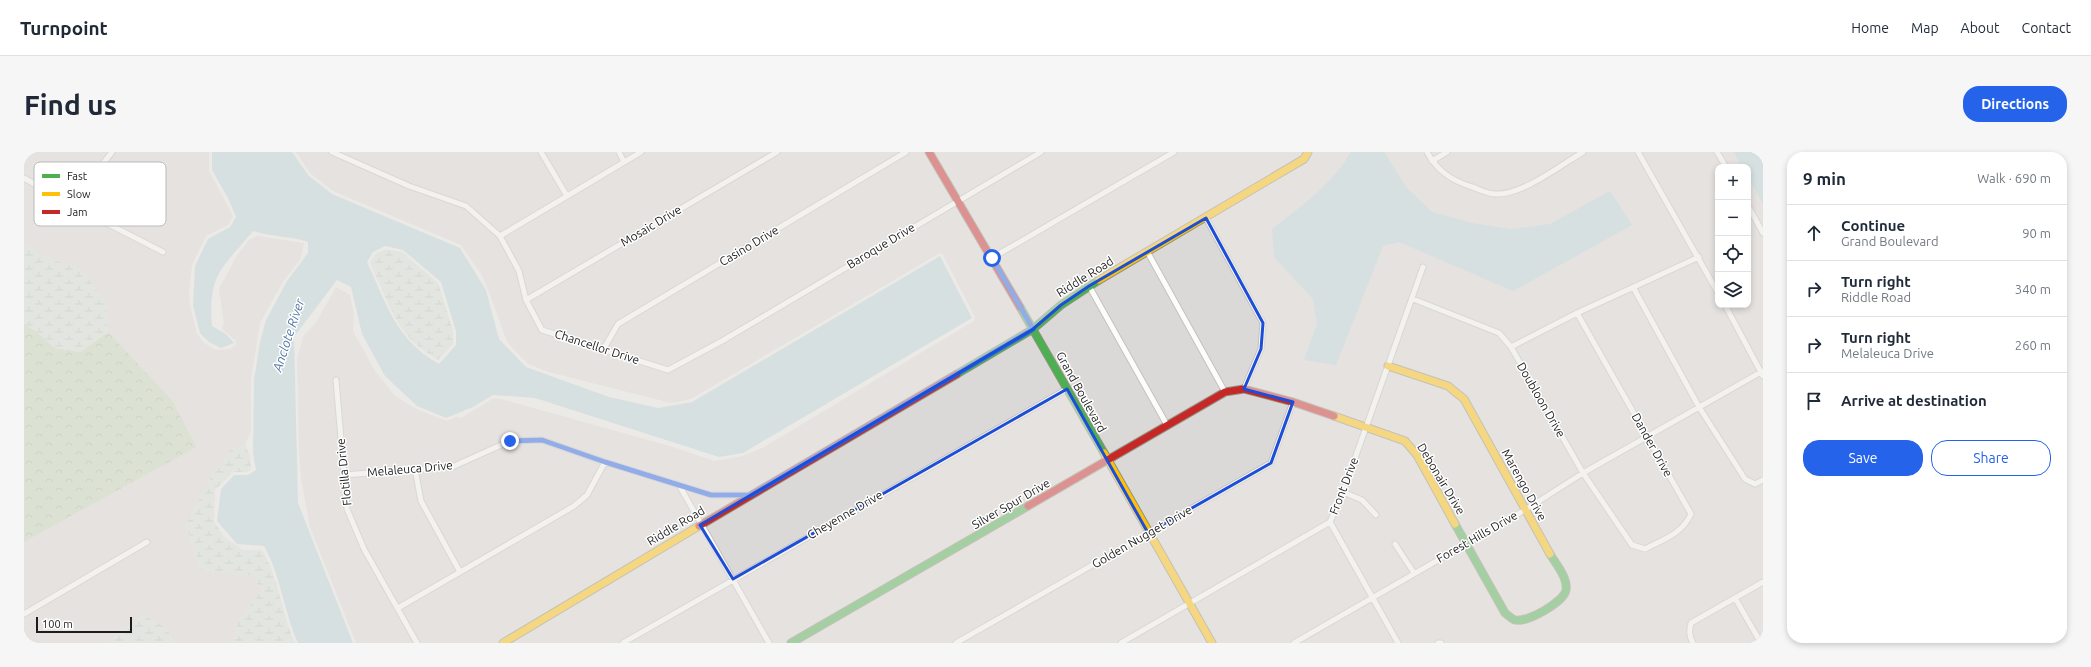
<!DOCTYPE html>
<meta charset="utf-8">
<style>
:root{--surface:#fff;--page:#f6f6f7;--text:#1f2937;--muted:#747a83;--line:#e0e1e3;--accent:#2563eb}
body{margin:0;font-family:Ubuntu,sans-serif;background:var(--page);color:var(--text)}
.controls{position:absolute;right:12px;top:12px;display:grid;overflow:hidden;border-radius:8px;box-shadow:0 2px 6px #0003}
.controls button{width:36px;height:36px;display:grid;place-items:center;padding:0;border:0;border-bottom:1px solid var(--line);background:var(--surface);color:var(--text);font:20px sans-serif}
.scale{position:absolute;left:12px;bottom:10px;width:96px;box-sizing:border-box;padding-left:4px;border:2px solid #1d1d1d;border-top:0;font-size:11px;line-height:14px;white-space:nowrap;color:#1d1d1d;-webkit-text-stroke:3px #fff;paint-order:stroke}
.stop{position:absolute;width:12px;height:12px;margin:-9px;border:3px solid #2563eb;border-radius:50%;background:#fff}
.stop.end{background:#2563eb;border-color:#fff;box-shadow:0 1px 4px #0008}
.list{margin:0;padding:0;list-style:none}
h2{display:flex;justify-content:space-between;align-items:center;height:52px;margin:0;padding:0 16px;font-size:17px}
h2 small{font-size:13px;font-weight:400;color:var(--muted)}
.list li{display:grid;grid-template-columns:26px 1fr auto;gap:12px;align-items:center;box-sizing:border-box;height:56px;padding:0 16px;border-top:1px solid var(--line)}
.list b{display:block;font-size:15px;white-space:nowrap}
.list p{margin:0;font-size:13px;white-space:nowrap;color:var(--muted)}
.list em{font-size:13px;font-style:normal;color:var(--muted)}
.actions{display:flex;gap:8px;padding:12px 16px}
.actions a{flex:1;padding:9px 0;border:1px solid var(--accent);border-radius:16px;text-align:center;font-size:14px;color:var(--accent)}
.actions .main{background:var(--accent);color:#fff}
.icon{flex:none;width:22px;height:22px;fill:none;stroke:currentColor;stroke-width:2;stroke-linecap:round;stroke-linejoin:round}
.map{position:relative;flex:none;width:1739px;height:491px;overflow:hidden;border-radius:16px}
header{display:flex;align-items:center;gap:24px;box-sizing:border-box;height:56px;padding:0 20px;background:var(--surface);border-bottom:1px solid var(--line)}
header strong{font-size:19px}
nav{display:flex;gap:22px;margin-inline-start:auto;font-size:14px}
.intro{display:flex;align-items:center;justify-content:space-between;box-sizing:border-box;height:96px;padding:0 24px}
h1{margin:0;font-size:28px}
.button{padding:10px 18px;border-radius:16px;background:var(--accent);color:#fff;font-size:14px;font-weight:700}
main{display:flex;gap:24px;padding:0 24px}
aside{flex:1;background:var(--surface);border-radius:16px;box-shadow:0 2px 6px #0003}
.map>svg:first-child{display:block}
</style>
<header>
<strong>Turnpoint</strong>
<nav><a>Home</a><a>Map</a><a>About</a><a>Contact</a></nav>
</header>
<div class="intro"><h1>Find us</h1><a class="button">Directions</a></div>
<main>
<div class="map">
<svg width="1739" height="491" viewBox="0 0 1739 491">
<defs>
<pattern id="forest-crowns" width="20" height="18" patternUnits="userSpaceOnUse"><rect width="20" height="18" fill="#c6d8bd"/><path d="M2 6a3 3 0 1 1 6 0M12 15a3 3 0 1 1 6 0" fill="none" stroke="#aab9a2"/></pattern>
<pattern id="wetland-marsh" width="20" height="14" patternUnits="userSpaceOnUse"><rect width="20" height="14" fill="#d5e1da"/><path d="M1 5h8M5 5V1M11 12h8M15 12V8" fill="none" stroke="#b6c1bb"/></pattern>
</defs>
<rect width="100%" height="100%" fill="#eceae6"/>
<path fill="#dbd9d7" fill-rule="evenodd" d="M 0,0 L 185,0 L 185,19 L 209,64 L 204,73 L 182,84 L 168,113 L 165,142 L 166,154 L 173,182 L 180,191 L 192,198 L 206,197 L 212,193 L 212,189 L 198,177 L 200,171 L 195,137 L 212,105 L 225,88 L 233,84 L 280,91 L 276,108 L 260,128 L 236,171 L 227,227 L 227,279 L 221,293 L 208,297 L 190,319 L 162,373 L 177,418 L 229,424 L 238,438 L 215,467 L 209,491 L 149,491 L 143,476 L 119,463 L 84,491 L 0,491 L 0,390 L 171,295 L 148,248 L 84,180 L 82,151 L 59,119 L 13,101 L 0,87 Z
M 272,0 L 1739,0 L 1739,491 L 1188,491 L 1040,239 L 1184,491 L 332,491 L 286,375 L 277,327 L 275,298 L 273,207 L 279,185 L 293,169 L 312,135 L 326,143 L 330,162 L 329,179 L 351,219 L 371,244 L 392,257 L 423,269 L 432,265 L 437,266 L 470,246 L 477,247 L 646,294 L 690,309 L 719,304 L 740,295 L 950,169 L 951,165 L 919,103 L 916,101 L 667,247 L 647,251 L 525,220 L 504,212 L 483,190 L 464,137 L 457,122 L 437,93 L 309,39 L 286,21 ZM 1694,15 L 1724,15 L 1724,153 L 1694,153 Z"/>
<path fill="url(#forest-crowns)" d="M 0,172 L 13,180 L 31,196 L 56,200 L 84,180 L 148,248 L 172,295 L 0,390 Z"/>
<path fill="url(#wetland-marsh)" d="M 0,87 L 13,101 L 59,119 L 82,151 L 84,180 L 56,200 L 31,196 L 13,180 L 0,172 Z
M 362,97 L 378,100 L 414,131 L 429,179 L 429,192 L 414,208 C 401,200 388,191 379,178 C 367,162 355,130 346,111 L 351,102 Z
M 221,293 L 226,304 L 227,318 L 223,320 L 209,320 L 191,338 L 190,369 L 200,385 L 219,398 L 238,398 C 255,426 257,461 271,491 L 209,491 L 215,467 L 238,438 L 229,424 L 177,418 L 162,373 L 190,319 L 208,296 Z
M 119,463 L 143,476 L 149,491 L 84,491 Z"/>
<path fill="#bcd4dc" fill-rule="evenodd" d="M 188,0 L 268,0 L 284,23 L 308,42 L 436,96 L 462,138 L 475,187 L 502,215 L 585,245 L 634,256 L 668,250 L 916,104 L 948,166 L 719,301 L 695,305 L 511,246 L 469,243 L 449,255 L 422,266 L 393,254 L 361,224 L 338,182 L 327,135 L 313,128 L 270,185 L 274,351 L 329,491 L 274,491 C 260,460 257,424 240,394 L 213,392 L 193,369 L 197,337 L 210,323 L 224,323 L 232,318 L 229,301 L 230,228 L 236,190 L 242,168 L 263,129 L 284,101 L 284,90 C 266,84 246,85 229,79 C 198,117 184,121 188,174 L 202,182 L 210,191 L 197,196 L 185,190 L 176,181 L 169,154 L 171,114 L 184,87 L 206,75 L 212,65 L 205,48 L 188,18 ZM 361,94 L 379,98 L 417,130 L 432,179 L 432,193 L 415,212 C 372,188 363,153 343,110 L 349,100 Z
M 1327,0 L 1360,0 L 1382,35 L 1408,60 L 1448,71 L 1488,77 L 1526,72 L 1586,39 L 1608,73 L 1489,139 L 1375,90 L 1359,94 L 1312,213 L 1280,208 L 1293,172 L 1289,147 L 1250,105 L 1248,77 C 1277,54 1308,33 1327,0 Z
M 1710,0 L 1739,0 L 1739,52 L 1724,25 L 1724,15 L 1718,15 Z"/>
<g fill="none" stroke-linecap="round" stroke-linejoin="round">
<defs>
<path id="street" d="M 308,0 L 385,34 L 442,54 L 476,84 L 495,119 L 502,148 L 518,178 L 644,218 L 698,189 L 1017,0
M 517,0 L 543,44
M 595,0 L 600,10
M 1403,0 C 1413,18 1425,27 1445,34 C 1453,36 1463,42 1471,42 C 1497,44 1537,13 1559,0
M 1614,0 L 1694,141
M 1693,0 L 1702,15
M 1408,9 L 1423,0
M 0,26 L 47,53 L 139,100
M 47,53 L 88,0
M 1724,54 L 1739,81
M 1182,66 L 1239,171 L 1237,197 L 1220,237
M 476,84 L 617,0
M 1124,101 L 1201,240
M 968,106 L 1150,0
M 1065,134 L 1143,273
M 1609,135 L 1675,255 L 1721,327 L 1731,332 L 1739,328
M 1389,147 L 1475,181 L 1487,195 L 1559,321 L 1608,393 L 1621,397 C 1640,387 1658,382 1667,362 L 1553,161
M 502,148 L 753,0
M 1701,153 L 1739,224
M 1487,195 L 1553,161 L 1675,105
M 579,198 L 594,172 L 882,0
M 312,228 L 323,357 L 340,397 L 393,491
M 391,317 L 397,349 L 436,420
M 319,323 L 428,315 L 486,289 L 518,288 L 581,310 L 687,343 L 727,343
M 655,333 L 745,491
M 1319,340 L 1338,348 L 1352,363
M 1306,370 L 1374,491
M 1371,392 L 1390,421
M 1711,446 L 1737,491
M 374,456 L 550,354 L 563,343 L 581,310
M 0,462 L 123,390
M 599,491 L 1043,237
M 932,491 L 1247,311 L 1269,250
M 1097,491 L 1306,370 L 1319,340 L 1399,115
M 1270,491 L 1501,358 L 1559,321 L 1739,219
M 1414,491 L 1417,491
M 1669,491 C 1665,484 1665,479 1667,471 L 1739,430"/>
<path id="fast" d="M 996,155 L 1080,301
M 933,222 L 1009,177 L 1037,153 L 1075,128
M 1431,372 L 1481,461 C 1484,463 1488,467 1491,468 C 1503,471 1540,450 1542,438 C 1544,426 1532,412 1526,402
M 767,491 L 1004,354"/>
<path id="slow" d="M 1075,128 L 1280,7 L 1284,0
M 1364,214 L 1424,234 L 1440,247 L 1526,402
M 1310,264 L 1381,289 L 1393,303 L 1431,372
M 1080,301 L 1188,491
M 479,491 L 675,374"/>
<path id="jam" d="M 905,0 L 996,155
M 1004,354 L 1201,240 L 1220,237 L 1269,250 L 1310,264
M 675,374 L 933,222"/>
</defs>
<use href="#street" stroke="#c3c2c0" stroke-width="7"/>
<use href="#fast" stroke="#919380" stroke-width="9"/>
<use href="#slow" stroke="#919380" stroke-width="9"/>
<use href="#jam" stroke="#919380" stroke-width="9"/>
<use href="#street" stroke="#fcfcfb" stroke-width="5"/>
<use href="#fast" stroke="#4caf50" stroke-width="7"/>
<use href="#slow" stroke="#ffc107" stroke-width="7"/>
<use href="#jam" stroke="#c62828" stroke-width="7"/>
</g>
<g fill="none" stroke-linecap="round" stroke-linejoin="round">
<path stroke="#2563eb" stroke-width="5" d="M 486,289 L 518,288 L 581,310 L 687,343 L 727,343 L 1009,177 L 968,106"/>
</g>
<path d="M0 0H1739V491H0ZM 1182,66 L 1239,171 L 1237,197 L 1220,237 L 1269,250 L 1247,311 L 1124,381 L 1043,237 L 709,427 L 676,373 L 1009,177 L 1037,153 L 1065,134 Z" fill="#eceae6" fill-opacity=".55" fill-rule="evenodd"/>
<path fill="none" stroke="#1d4ed8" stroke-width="3" stroke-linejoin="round" d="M 1182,66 L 1239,171 L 1237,197 L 1220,237 L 1269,250 L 1247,311 L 1124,381 L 1043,237 L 709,427 L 676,373 L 1009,177 L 1037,153 L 1065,134 Z"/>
<g text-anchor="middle" stroke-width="3" stroke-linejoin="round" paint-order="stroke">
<g font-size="12" fill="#1d1d1d" stroke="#fff">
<text transform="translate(627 74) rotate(-31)" y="4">Mosaic Drive</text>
<text transform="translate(725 94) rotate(-31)" y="4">Casino Drive</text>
<text transform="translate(857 94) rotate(-31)" y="4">Baroque Drive</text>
<text transform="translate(1061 125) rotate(-32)" y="4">Riddle Road</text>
<text transform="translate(573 195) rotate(18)" y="4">Chancellor Drive</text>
<text transform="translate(1057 240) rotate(61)" y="4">Grand Boulevard</text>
<text transform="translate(1517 248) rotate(60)" y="4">Doubloon Drive</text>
<text transform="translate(1628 293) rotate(61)" y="4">Dander Drive</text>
<text transform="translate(386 317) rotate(-5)" y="4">Melaleuca Drive</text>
<text transform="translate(320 320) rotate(-96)" y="4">Flotilla Drive</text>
<text transform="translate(1417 327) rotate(59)" y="4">Debonair Drive</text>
<text transform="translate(1500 333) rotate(61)" y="4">Marengo Drive</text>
<text transform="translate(1320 334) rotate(-69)" y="4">Front Drive</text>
<text transform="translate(987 352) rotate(-30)" y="4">Silver Spur Drive</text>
<text transform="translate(821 363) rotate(-30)" y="4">Cheyenne Drive</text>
<text transform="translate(652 374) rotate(-31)" y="4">Riddle Road</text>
<text transform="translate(1118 385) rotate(-30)" y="4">Golden Nugget Drive</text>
<text transform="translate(1453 385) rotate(-30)" y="4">Forest Hills Drive</text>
</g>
<g font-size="13" font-style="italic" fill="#5276a4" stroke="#fff">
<text transform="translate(264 183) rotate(-72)" y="5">Anclote River</text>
</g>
</g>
<rect x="10" y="10" width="132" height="64" rx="6" fill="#fff" stroke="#bbb" stroke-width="1"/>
<rect x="18" y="22" width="18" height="4" fill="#4caf50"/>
<rect x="18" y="40" width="18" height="4" fill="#ffc107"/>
<rect x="18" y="58" width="18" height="4" fill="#c62828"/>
<g font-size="11" fill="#1d1d1d">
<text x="43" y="28">Fast</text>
<text x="43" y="46">Slow</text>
<text x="43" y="64">Jam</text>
</g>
</svg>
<div class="controls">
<button>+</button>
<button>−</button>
<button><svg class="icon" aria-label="locate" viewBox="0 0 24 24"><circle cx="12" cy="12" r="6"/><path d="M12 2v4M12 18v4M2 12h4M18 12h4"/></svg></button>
<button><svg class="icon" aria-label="layers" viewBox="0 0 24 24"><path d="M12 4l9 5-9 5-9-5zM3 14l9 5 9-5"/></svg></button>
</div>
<div class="scale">100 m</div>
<div class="stop" style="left:968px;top:106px"></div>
<div class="stop end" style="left:486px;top:289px"></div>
</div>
<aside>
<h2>9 min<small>Walk · 690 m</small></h2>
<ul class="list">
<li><svg class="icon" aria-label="ahead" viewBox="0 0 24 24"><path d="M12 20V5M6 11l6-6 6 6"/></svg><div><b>Continue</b><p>Grand Boulevard</p></div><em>90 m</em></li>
<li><svg class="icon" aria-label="right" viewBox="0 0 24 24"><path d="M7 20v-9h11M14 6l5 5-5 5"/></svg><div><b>Turn right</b><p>Riddle Road</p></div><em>340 m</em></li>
<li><svg class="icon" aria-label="right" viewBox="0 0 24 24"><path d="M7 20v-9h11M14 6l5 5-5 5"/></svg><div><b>Turn right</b><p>Melaleuca Drive</p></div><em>260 m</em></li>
<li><svg class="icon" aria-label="arrive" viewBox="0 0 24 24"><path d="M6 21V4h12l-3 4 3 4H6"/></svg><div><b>Arrive at destination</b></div></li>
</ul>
<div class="actions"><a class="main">Save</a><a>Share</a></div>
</aside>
</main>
